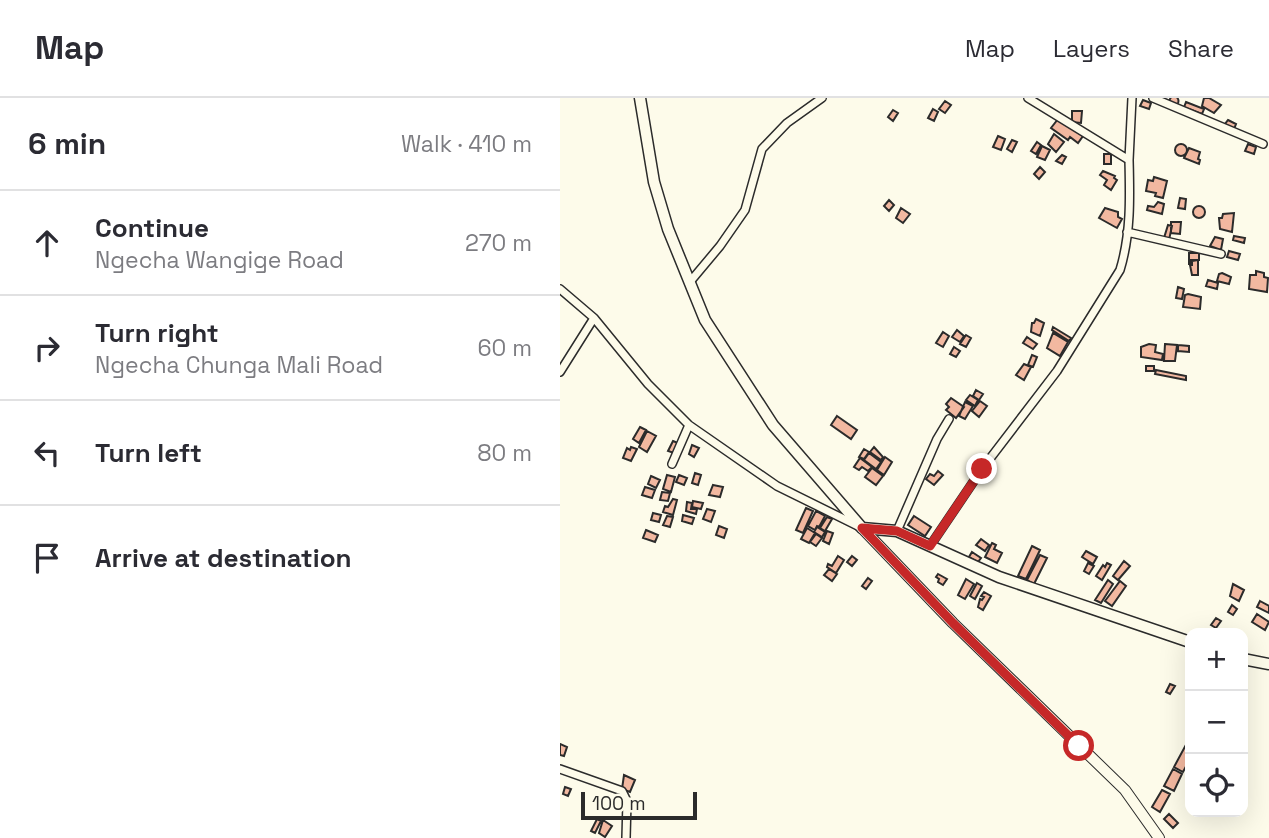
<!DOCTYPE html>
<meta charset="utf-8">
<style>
:root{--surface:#fff;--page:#f2f2f3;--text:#2b2b33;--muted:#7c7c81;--line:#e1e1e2}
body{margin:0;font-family:"Space Grotesk",sans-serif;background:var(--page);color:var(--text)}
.controls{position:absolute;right:21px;bottom:21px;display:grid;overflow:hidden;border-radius:14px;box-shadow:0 7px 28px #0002}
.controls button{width:63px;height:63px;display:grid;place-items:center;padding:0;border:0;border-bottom:2px solid var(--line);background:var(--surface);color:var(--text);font:35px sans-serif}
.scale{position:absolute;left:21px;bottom:18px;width:116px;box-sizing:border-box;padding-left:7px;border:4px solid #2b2b2b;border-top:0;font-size:19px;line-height:24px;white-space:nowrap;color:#2b2b2b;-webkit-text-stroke:5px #fdfbea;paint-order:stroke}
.stop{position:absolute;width:21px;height:21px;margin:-16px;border:5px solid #c62828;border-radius:50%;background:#fff}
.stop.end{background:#c62828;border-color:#fff;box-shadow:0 2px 7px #0008}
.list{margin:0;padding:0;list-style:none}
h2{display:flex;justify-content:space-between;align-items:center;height:91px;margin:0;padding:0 28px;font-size:30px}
h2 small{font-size:23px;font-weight:400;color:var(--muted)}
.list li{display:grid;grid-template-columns:46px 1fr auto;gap:21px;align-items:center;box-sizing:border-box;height:105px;padding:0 28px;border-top:2px solid var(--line)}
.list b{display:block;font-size:26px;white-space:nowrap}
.list p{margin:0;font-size:23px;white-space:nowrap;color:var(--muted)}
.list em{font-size:23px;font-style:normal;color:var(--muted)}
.icon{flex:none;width:38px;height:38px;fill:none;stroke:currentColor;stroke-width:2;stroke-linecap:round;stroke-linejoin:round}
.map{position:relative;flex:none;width:709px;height:740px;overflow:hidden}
header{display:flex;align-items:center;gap:42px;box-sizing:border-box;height:98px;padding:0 35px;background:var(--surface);border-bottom:2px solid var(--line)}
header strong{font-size:33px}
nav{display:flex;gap:38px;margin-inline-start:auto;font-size:24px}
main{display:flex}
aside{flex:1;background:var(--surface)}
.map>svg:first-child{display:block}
</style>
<header>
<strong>Map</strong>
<nav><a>Map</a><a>Layers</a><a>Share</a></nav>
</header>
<main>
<aside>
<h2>6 min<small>Walk · 410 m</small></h2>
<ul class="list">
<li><svg class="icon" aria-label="ahead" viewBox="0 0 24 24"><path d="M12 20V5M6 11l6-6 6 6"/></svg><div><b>Continue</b><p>Ngecha Wangige Road</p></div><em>270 m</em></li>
<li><svg class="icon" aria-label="right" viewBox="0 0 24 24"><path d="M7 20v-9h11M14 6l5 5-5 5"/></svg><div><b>Turn right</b><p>Ngecha Chunga Mali Road</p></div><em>60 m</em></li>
<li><svg class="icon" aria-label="left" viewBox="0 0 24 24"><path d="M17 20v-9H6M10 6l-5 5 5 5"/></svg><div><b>Turn left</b></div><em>80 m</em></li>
<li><svg class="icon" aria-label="arrive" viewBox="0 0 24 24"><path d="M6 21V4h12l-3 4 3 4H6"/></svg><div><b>Arrive at destination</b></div></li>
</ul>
</aside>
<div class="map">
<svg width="709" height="740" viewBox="0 0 709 740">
<rect width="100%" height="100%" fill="#fdfbea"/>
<path fill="#f2b8a0" stroke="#2b2b2b" stroke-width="2" d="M609.5 3a4.5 4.5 0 1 1 9 0a4.5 4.5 0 1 1-9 0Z
M 644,0 L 649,0 L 661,7 L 654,15 L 642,8 Z
M 583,2 L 591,5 L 589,11 L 580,8 Z
M 385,3 L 391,7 L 385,15 L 379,11 Z
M 626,4 L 644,11 L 642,16 L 629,11 L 627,14 L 623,12 Z
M 373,11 L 378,14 L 374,23 L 368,20 Z
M 333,12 L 338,15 L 333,23 L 328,19 Z
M 512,13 L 522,13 L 521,25 L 512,24 Z
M 498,21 L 523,38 L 518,45 L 510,39 L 508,42 L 491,30 Z
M 668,22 L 676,26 L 674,31 L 665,26 Z
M 494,36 L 504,44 L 496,54 L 488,46 Z
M 438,38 L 445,41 L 441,52 L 433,49 Z
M 452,42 L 457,44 L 452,54 L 447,51 Z
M 477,44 L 481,47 L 476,56 L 471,53 Z
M615 52a6 6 0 1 1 12 0a6 6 0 1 1-12 0Z
M 688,46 L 696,49 L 694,56 L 685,53 Z
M 482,48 L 490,52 L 485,62 L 477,59 Z
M 629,50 L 640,54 L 638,61 L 640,62 L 639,66 L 624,60 Z
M 544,56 L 551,56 L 551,66 L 544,66 Z
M 502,57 L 506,59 L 502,66 L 496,63 Z
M 480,69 L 485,74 L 479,81 L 474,76 Z
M 543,73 L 555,78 L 554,80 L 557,82 L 551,92 L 544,87 L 547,82 L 540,77 Z
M 594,79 L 607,83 L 603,100 L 595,98 L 596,95 L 586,93 L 588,82 L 593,83 Z
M 620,100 L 626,101 L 625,111 L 618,110 Z
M 329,102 L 334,107 L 329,113 L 324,108 Z
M 598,104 L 604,106 L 602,116 L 587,112 L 588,108 L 594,109 Z
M633 114a6 6 0 1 1 12 0a6 6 0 1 1-12 0Z
M 341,110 L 350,116 L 343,125 L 336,120 Z
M 545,110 L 558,114 L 558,119 L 562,121 L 557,130 L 539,120 Z
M 674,115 L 672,134 L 660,131 L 659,120 L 662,120 L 663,116 Z
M 611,124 L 621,124 L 620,136 L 611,135 Z
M 608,127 L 612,128 L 609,142 L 604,140 Z
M 674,138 L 685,140 L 684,145 L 673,142 Z
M 655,139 L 663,141 L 661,152 L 650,148 Z
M 669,153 L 680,156 L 678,162 L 667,159 Z
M 629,155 L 639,155 L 639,162 L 631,162 L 631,166 L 629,166 Z
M 638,162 L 638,177 L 632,177 L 630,167 L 632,167 L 632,163 Z
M 696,173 L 704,175 L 704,179 L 708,180 L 707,194 L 689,191 L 690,177 L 696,177 Z
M 662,175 L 671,179 L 669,186 L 657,183 L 659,176 Z
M 648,182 L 658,185 L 657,191 L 646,188 Z
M 618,189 L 624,191 L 622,201 L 616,200 Z
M 628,196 L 641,199 L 640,211 L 623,209 L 625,197 Z
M 476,221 L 484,225 L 480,238 L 471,234 L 472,225 L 474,225 Z
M 493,229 L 511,240 L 509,243 L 492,232 Z
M 397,232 L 404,238 L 400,244 L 392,239 Z
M 383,234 L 389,238 L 383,249 L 376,245 Z
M 493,235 L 508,244 L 500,258 L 487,250 Z
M 406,237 L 411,240 L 406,249 L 400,246 Z
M 467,239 L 477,246 L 473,251 L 463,245 Z
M 589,246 L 596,247 L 595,254 L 603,256 L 602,262 L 581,259 L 581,249 Z
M 605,246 L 617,247 L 615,263 L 604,263 Z
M 618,247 L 629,248 L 629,254 L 618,253 Z
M 394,249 L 400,253 L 396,259 L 390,256 Z
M 472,257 L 477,259 L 473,269 L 468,267 Z
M 464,266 L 471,269 L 464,282 L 456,277 Z
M 586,268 L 594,268 L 594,273 L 586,273 Z
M 596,272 L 626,278 L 626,282 L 595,276 Z
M 416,292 L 423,296 L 419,302 L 413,298 Z
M 410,297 L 418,302 L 415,308 L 406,302 Z
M 391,300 L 404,309 L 396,320 L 386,312 L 389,309 L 386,306 Z
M 420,303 L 427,308 L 419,319 L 412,313 Z
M 405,304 L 413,308 L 405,321 L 399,318 Z
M 277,318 L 297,332 L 291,341 L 271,327 Z
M 80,329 L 86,332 L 79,345 L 73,341 Z
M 87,333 L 96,338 L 87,354 L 79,349 Z
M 113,343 L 118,345 L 114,355 L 108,353 Z
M 132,347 L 139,350 L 134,359 L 129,356 Z
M 71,349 L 77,351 L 71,363 L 63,360 L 67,350 L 70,352 Z
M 314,349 L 323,359 L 321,362 L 310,354 Z
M 304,351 L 309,354 L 304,361 L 299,359 Z
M 309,355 L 321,364 L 316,371 L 304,362 Z
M 325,359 L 332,364 L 324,377 L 317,372 Z
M 300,360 L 312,369 L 308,373 L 302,369 L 299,372 L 294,369 Z
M 312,370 L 323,378 L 316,387 L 305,379 Z
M 378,373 L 383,377 L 374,387 L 366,381 L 370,376 L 374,378 Z
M 135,375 L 141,377 L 138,387 L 132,385 Z
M 107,377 L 115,379 L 111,394 L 103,391 Z
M 119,377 L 127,380 L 124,387 L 116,384 Z
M 91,378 L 100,382 L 96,390 L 88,386 Z
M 153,387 L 163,389 L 160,399 L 149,397 Z
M 85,389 L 95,392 L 92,400 L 82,397 Z
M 102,394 L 110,395 L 108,403 L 100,402 Z
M 113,401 L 117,402 L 113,417 L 103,414 L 105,408 L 108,409 Z
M 133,403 L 143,405 L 141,411 L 132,409 Z
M 127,404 L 132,405 L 131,411 L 137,411 L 136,416 L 126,413 Z
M 246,410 L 253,413 L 243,435 L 236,432 Z
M 147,411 L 155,413 L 151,424 L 143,421 Z
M 256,413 L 265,418 L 259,429 L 257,428 L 255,432 L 248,428 Z
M 93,415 L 101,417 L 99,424 L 91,422 Z
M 123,417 L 134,420 L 132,426 L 122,423 Z
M 107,418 L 113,419 L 110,429 L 103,427 Z
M 354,418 L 371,429 L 365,438 L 348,427 Z
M 267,419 L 272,421 L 265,433 L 260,430 Z
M 159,428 L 167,431 L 164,440 L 156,437 Z
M 257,429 L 265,434 L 262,439 L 254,434 Z
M 247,430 L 255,435 L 249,445 L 241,441 Z
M 86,432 L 98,437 L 95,444 L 83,440 Z
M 267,433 L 273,435 L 269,446 L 263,443 Z
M 256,436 L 262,440 L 256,448 L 250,444 Z
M 421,441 L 429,447 L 425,453 L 416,447 Z
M 432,445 L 436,447 L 434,451 L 442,455 L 437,465 L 425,459 Z
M 472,448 L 480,452 L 466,481 L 458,478 Z
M 526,453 L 537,459 L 533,466 L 522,459 Z
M 412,454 L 421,460 L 418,464 L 409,459 Z
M 480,457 L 487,460 L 474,486 L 467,482 Z
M 278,458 L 284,462 L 276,475 L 267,469 L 268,466 L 272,468 Z
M 292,458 L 297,462 L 292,468 L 287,464 Z
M 564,463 L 570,468 L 558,482 L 553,478 Z
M 528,465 L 534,468 L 529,476 L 524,473 Z
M 547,465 L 551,467 L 542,482 L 536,478 L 543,467 L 545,469 Z
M 269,471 L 277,476 L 272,483 L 264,477 Z
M 378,476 L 387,481 L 383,487 L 378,484 L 379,481 L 376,479 Z
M 308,480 L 312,483 L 306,491 L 302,488 Z
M 406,481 L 414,486 L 405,501 L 398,497 Z
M 548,482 L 553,486 L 541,505 L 535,502 Z
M 560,483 L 566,488 L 552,508 L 545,503 Z
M 417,485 L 422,488 L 415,501 L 410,498 Z
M 673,486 L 684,492 L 679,503 L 670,498 Z
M 424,494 L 431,498 L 423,512 L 418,509 L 420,501 L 422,502 L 424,499 L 421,498 Z
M 700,503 L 709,508 L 709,515 L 697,509 Z
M 672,507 L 677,511 L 673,517 L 668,514 Z
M 697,516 L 709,524 L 705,532 L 692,524 Z
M 656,520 L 661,523 L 656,530 L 651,527 Z
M 610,586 L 615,588 L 610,596 L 606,594 Z
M 628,643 L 630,661 L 623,674 L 614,669 Z
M 0,646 L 7,649 L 4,658 L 0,657 Z
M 613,671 L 622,676 L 614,693 L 604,688 Z
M 64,677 L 75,682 L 70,694 L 62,691 Z
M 5,689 L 11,691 L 8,698 L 3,696 Z
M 602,692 L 610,696 L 600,714 L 592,709 Z
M 609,716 L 618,725 L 613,730 L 604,721 Z
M 37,721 L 41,723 L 35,735 L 31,733 Z
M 43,722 L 52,728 L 45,739 L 39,735 Z"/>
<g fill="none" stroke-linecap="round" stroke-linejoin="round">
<defs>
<path id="street" d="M 593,0 L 703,46
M 569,62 L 572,0
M 567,134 L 661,156
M 129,185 L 160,148 L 185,112 L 202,51 L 227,25 L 262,0
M 0,191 L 34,220 L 88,286 L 129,327 L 217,388 L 298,428
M 0,274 L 34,220
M 112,366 L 129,327
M 337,433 L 377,341 L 389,321
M 370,448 L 422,371 L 497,273 L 560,172 C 571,136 570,99 569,62 L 468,0
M 0,671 L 62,693 L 67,703 L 66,740"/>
<path id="secondary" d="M 302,430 L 393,525 L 565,692 L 599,740"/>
<path id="primary" d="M 80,0 L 94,84 L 108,131 L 145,222 L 213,327 L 302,430 L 337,433 L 439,479 L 630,544
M 683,561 L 709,566"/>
</defs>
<use href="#street" stroke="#2b2b2b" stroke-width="10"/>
<use href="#secondary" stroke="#2b2b2b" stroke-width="12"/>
<use href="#primary" stroke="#2b2b2b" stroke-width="13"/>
<use href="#street" stroke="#fdfbea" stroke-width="7"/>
<use href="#secondary" stroke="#fdfbea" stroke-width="10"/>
<use href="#primary" stroke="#fdfbea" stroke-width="10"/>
</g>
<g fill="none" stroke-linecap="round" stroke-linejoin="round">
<path stroke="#c62828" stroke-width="9" d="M 422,371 L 370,448 L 337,433 L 302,430 L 393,525 L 519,648"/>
</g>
</svg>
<div class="controls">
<button>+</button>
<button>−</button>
<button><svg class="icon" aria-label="locate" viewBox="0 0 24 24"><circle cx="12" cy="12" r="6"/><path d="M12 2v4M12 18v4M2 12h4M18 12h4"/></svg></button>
</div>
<div class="scale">100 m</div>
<div class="stop" style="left:519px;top:648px"></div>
<div class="stop end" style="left:422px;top:371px"></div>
</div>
</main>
